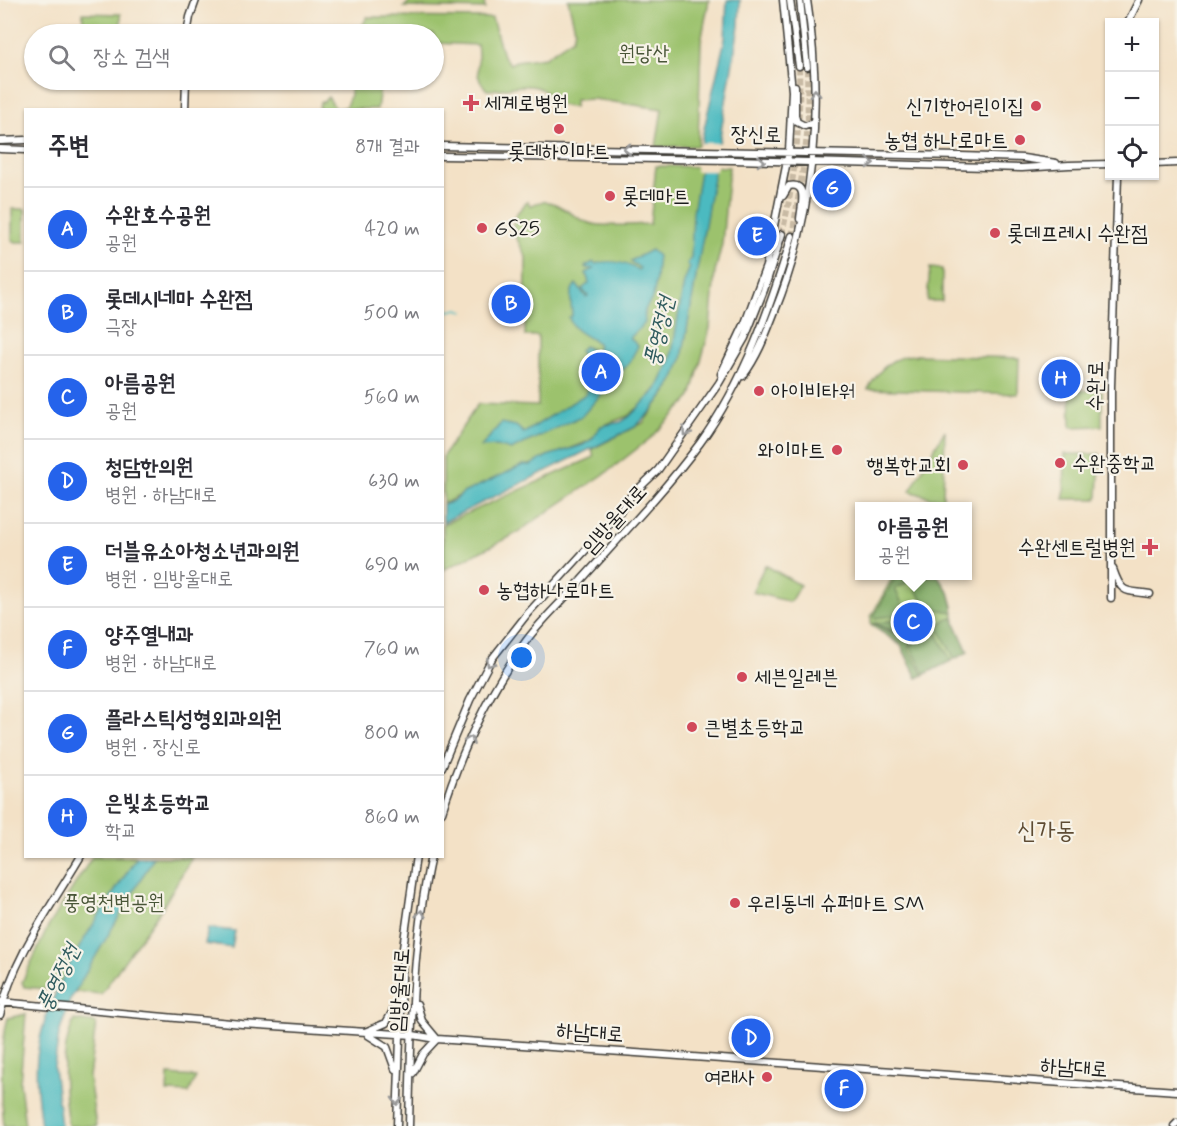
<!DOCTYPE html>
<html lang="ko">
<meta charset="utf-8">
<style>
:root{--surface:#fff;--page:#f2f2f3;--text:#2b2b33;--muted:#7c7c81;--line:#e1e1e2;--accent:#2563eb}
body{margin:0;font-family:Mynerve,"Poor Story",sans-serif;background:var(--page);color:var(--text)}
.controls{position:absolute;right:18px;top:18px;display:grid;overflow:hidden;border-radius:0px;box-shadow:0 2px 4px #0004}
.controls button{width:54px;height:54px;display:grid;place-items:center;padding:0;border:0;border-bottom:2px solid var(--line);background:var(--surface);color:var(--text);font:30px sans-serif}
.you{position:absolute;left:522px;top:658px;width:21px;height:21px;margin:-15px;border:4px solid #fff;border-radius:50%;background:#1a73e8;box-shadow:0 0 0 9px #1a73e833}
.badge{display:grid;place-items:center;width:39px;height:39px;border-radius:50%;background:var(--accent);color:#fff;font-size:20px;font-weight:700}
.pin{position:absolute;translate:-50% -50%;border:3px solid #fff;box-shadow:0 2px 6px #0006}
.popup{position:absolute;left:855px;top:502px;width:117px;height:78px;box-sizing:border-box;display:grid;place-content:center;border-radius:0px;background:var(--surface);filter:drop-shadow(0 2px 4px #0005);font-size:20px;white-space:nowrap;color:var(--muted)}
.popup b{font-size:22px;color:var(--text)}
.popup::after{content:'';position:absolute;left:50%;top:100%;margin-left:-12px;border:12px solid transparent;border-top-color:var(--surface)}
.list{margin:0;padding:0;list-style:none}
h2{display:flex;justify-content:space-between;align-items:center;height:78px;margin:0;padding:0 24px;font-size:26px}
h2 small{font-size:20px;font-weight:400;color:var(--muted)}
.list li{display:grid;grid-template-columns:39px 1fr auto;gap:18px;align-items:center;box-sizing:border-box;height:84px;padding:0 24px;border-top:2px solid var(--line)}
.list b{display:block;font-size:22px;white-space:nowrap}
.list p{margin:0;font-size:20px;white-space:nowrap;color:var(--muted)}
.list em{font-size:20px;font-style:normal;color:var(--muted)}
.icon{flex:none;width:33px;height:33px;fill:none;stroke:currentColor;stroke-width:2;stroke-linecap:round;stroke-linejoin:round}
.map{position:relative;flex:none;width:1177px;height:1126px;overflow:hidden}
.search{position:absolute;background:var(--surface);box-shadow:0 2px 4px #0004;left:24px;top:24px;width:420px;height:66px;display:flex;align-items:center;gap:15px;box-sizing:border-box;padding:0 21px;border-radius:33px;color:var(--muted);font-size:22px}
.panel{position:absolute;background:var(--surface);box-shadow:0 2px 4px #0004;left:24px;top:108px;width:420px;height:750px;border-radius:0px}
.map>svg:first-child{display:block}
</style>
<div class="map">
<svg width="1177" height="1126" viewBox="0 0 1177 1126">
<rect width="100%" height="100%" fill="#f7f3e8"/>
<filter id="ink" filterUnits="userSpaceOnUse"><feTurbulence type="fractalNoise" baseFrequency=".0167" numOctaves="2"/><feDisplacementMap in="SourceGraphic" scale="12" xChannelSelector="R" yChannelSelector="G"/><feConvolveMatrix kernelMatrix="1 2 1 2 8 2 1 2 1" color-interpolation-filters="sRGB"/></filter>
<filter id="wash" filterUnits="userSpaceOnUse"><feTurbulence type="fractalNoise" baseFrequency=".008" numOctaves="4" result="noise"/><feDisplacementMap in="SourceGraphic" scale="24" xChannelSelector="R" yChannelSelector="G"/><feGaussianBlur stdDeviation="1.35" result="paint"/><feColorMatrix in="noise" values="0 0 0 0 0 0 0 0 0 0 0 0 0 0 0 0 0 1.4 0 .05"/><feComposite in="paint" operator="in"/></filter>
<g filter="url(#wash)">
<rect width="100%" height="100%" fill="#f3e1c6"/>
<path fill="#9cc26d" stroke="#5c6f44" stroke-width="1.5" d="M 411,0 L 484,0 L 485,9 L 404,7 Z
M 568,0 L 709,0 L 701,42 L 698,146 L 656,147 L 662,109 L 593,99 L 575,100 L 574,107 C 548,106 553,92 536,87 C 520,83 503,90 487,90 C 471,73 481,65 477,45 L 434,43 L 434,34 L 358,34 L 367,17 L 492,18 L 503,56 L 510,64 L 516,61 L 545,57 L 573,38 L 575,29 Z
M 83,13 L 121,14 L 121,34 L 82,34 Z
M 349,80 L 387,80 L 380,88 L 377,109 L 319,109 L 320,102 L 323,102 L 328,97 L 336,109 L 345,107 C 351,97 351,90 349,80 Z
M 656,166 L 729,167 L 722,244 L 715,272 L 710,328 L 691,397 L 652,437 L 606,473 L 510,537 L 443,570 L 443,524 L 594,457 L 592,449 L 643,423 L 669,388 L 682,359 L 696,276 L 684,282 L 674,347 L 668,367 L 659,385 L 645,402 L 628,416 L 607,424 L 589,441 L 479,486 L 443,504 L 443,456 L 478,404 L 538,406 L 538,336 L 525,336 L 526,257 L 514,233 L 513,225 L 516,214 L 528,201 L 530,206 C 554,192 568,216 589,223 C 602,228 635,224 650,224 Z
M 12,209 L 25,209 L 25,242 L 14,242 L 12,240 Z
M 930,268 L 942,269 L 942,301 L 927,301 Z
M 917,355 L 1019,358 L 1018,394 L 868,389 C 879,369 892,355 917,355 Z
M 1070,390 L 1102,391 L 1102,426 L 1071,427 Z
M 945,430 L 943,498 L 941,499 L 931,498 L 910,491 Z
M 1065,454 L 1100,454 L 1098,497 L 1096,499 L 1064,499 Z
M 765,565 L 800,585 L 790,602 L 752,592 Z
M 893,576 L 938,576 L 949,592 L 953,606 L 955,623 L 968,652 L 917,678 L 901,645 L 871,625 L 871,617 Z
M 92,857 L 192,857 L 162,908 L 101,994 L 24,987 L 22,982 L 48,927 Z
M 26,1014 L 20,1083 L 25,1126 L 4,1126 C 1,1096 0,1045 8,1018 Z
M 74,1020 L 96,1023 L 89,1077 L 96,1126 L 68,1126 C 63,1090 59,1054 74,1020 Z
M 168,1075 L 196,1077 L 189,1093 L 167,1092 Z"/>
<path fill="#7da860" stroke="#4c623e" stroke-width="1.5" d="M 896,576 L 902,576 L 907,583 L 895,589 L 907,614 L 875,618 L 874,616 Z
M 907,576 L 938,576 L 949,592 L 954,612 L 928,608 Z
M 954,618 L 955,623 L 968,652 L 955,659 L 938,627 L 946,620 Z
M 904,619 L 908,628 L 904,630 L 907,637 L 911,635 L 912,640 L 875,623 Z
M 874,624 L 911,642 L 908,649 L 923,675 L 917,678 L 901,645 L 871,625 Z
M 935,630 L 951,661 L 925,674 L 911,647 L 916,639 Z"/>
<path fill="#4bbac0" stroke="#346b6e" stroke-width="1.5" d="M 727,0 L 740,0 L 739,26 L 682,359 C 672,387 657,407 635,427 L 443,522 L 443,505 L 455,500 L 463,493 L 523,465 L 531,465 L 547,456 L 583,445 L 592,439 L 601,426 L 621,422 L 629,417 L 657,389 L 671,359 L 684,282 L 690,267 L 687,264 L 691,258 L 693,213 L 699,177 L 702,137 L 725,39 Z
M 651,250 L 658,256 C 656,268 657,284 653,296 C 648,309 643,304 645,323 L 630,338 L 638,346 L 629,363 L 582,416 L 511,450 L 497,446 L 481,447 L 501,423 L 516,426 L 524,433 L 586,394 L 591,378 L 588,366 L 595,361 L 591,357 L 586,359 L 579,351 L 584,346 L 596,353 L 598,343 C 587,336 572,331 569,317 L 572,316 C 572,304 567,294 576,284 L 586,297 L 588,296 L 582,289 L 589,283 L 586,273 L 594,269 L 587,268 L 585,266 L 594,262 L 595,264 C 611,259 624,262 638,270 L 640,268 L 630,261 Z
M 137,857 L 154,857 L 70,1000 L 59,1034 L 54,1067 L 61,1126 L 41,1126 C 38,1103 35,1080 37,1057 C 44,988 101,914 137,857 Z
M 208,928 L 235,931 L 232,948 L 205,944 Z"/>
<path fill="#f3e1c6" d="M 699,143 L 721,143 L 716,171 L 695,171 Z"/>
<g fill="none" stroke-linecap="round" stroke-linejoin="round">
<path stroke="#4bbac0" stroke-width="1.5" d="M 444,303 L 443,307 L 450,311 L 458,309 L 464,312"/>
</g>
</g>
<g filter="url(#ink)">
<g fill="none" stroke-linecap="round" stroke-linejoin="round">
<path stroke="#c8baa4" stroke-width="6" stroke-dasharray="6 3" stroke-linecap="butt" d="M 782,234 C 795,178 801,124 799,66
M 792,236 L 804,163 L 808,125 L 807,67"/>
<defs>
<path id="secondary" d="M 790,0 L 799,66
M 800,0 L 807,67
M 1128,22 L 1139,0
M 187,34 L 190,17 L 196,0
M 795,86 L 795,116 L 797,122 L 805,126 L 811,124 L 815,119
M 185,110 L 186,80
M 0,141 L 26,140
M 442,146 L 960,156 L 1023,158 L 1056,163
M 0,149 L 26,150
M 442,156 L 734,160 L 1022,168 L 1069,165 L 1110,164
M 1154,164 L 1177,163
M 783,196 L 789,186 C 809,182 801,207 800,219
M 721,374 L 745,323 L 766,266 L 789,151 L 792,91 L 783,0
M 743,376 C 758,356 766,334 775,311 C 815,212 823,104 807,0
M 1113,569 C 1122,595 1125,590 1150,594
M 1111,598 L 1111,386 L 1118,176
M 442,767 L 470,700 L 491,660 L 528,613 L 617,516 L 630,497 L 658,470 L 719,383 L 745,338 L 764,290 L 782,234
M 442,812 C 461,752 488,692 526,641 C 540,622 558,605 575,587 C 617,540 662,494 700,443 C 745,381 770,308 792,236
M 0,1002 L 242,1024 L 413,1035 L 437,1039 L 1177,1091
M 417,1004 L 422,1021 L 437,1039
M 0,1015 C 13,957 51,907 81,856
M 365,1032 L 386,1023 L 399,1000
M 368,1035 L 387,1047 L 395,1069
M 413,1073 L 423,1054 L 437,1039
M 397,1126 L 403,948 L 416,856
M 409,1126 C 411,1040 412,941 431,856
M 1174,1126 L 1177,1123"/>
</defs>
<use href="#secondary" stroke="#3c3a36" stroke-width="9"/>
<use href="#secondary" stroke="#fff" stroke-width="6"/>
</g>
<defs><path id="oneway-chevron" d="M-2-3.5L2.5 0L-2 3.5" fill="none" stroke-width="1.6" stroke-linecap="round" stroke-linejoin="round" transform="scale(1.5)"/></defs>
<g stroke="#999">
<use href="#oneway-chevron" transform="translate(815 93) rotate(-91)"/>
<use href="#oneway-chevron" transform="translate(627 149) rotate(-179)"/>
<use href="#oneway-chevron" transform="translate(761 161) rotate(2)"/>
<use href="#oneway-chevron" transform="translate(870 163) rotate(2)"/>
<use href="#oneway-chevron" transform="translate(686 432) rotate(125)"/>
<use href="#oneway-chevron" transform="translate(490 663) rotate(123)"/>
<use href="#oneway-chevron" transform="translate(470 740) rotate(-67)"/>
<use href="#oneway-chevron" transform="translate(421 914) rotate(-84)"/>
<use href="#oneway-chevron" transform="translate(397 1101) rotate(92)"/>
</g>
</g>
<g fill="#d1495b" stroke="#f7f3e8" stroke-width="2">
<path d="M468 94h6v6h6v6h-6v6h-6v-6h-6v-6h6z"/>
<circle cx="1036" cy="106" r="6"/>
<circle cx="559" cy="129" r="6"/>
<circle cx="1020" cy="140" r="6"/>
<circle cx="610" cy="196" r="6"/>
<circle cx="482" cy="228" r="6"/>
<circle cx="995" cy="233" r="6"/>
<circle cx="759" cy="391" r="6"/>
<circle cx="837" cy="450" r="6"/>
<circle cx="1060" cy="463" r="6"/>
<circle cx="963" cy="465" r="6"/>
<path d="M1147 538h6v6h6v6h-6v6h-6v-6h-6v-6h6z"/>
<circle cx="484" cy="590" r="6"/>
<circle cx="742" cy="677" r="6"/>
<circle cx="692" cy="727" r="6"/>
<circle cx="735" cy="903" r="6"/>
<circle cx="767" cy="1077" r="6"/>
</g>
<g text-anchor="middle" stroke-width="4.5" stroke-linejoin="round" paint-order="stroke">
<g font-size="21" fill="#495638" stroke="#f7f3e8">
<text x="644" y="60">원당산</text>
<text x="114" y="909">풍영천변공원</text>
</g>
<g font-size="21" fill="#1c1c1c" stroke="#f7f3e8" text-anchor="start">
<text x="484" y="110">세계로병원</text>
<text x="1024" y="113" text-anchor="end">신기한어린이집</text>
<text x="1008" y="147" text-anchor="end">농협 하나로마트</text>
<text x="559" y="158" text-anchor="middle">롯데하이마트</text>
<text x="622" y="203">롯데마트</text>
<text x="494" y="235">GS25</text>
<text x="1007" y="240">롯데프레시 수완점</text>
<text x="771" y="398">아이비타워</text>
<text x="825" y="457" text-anchor="end">와이마트</text>
<text x="1072" y="470">수완중학교</text>
<text x="951" y="472" text-anchor="end">행복한교회</text>
<text x="1136" y="554" text-anchor="end">수완센트럴병원</text>
<text x="496" y="597">농협하나로마트</text>
<text x="754" y="684">세븐일레븐</text>
<text x="704" y="734">큰별초등학교</text>
<text x="747" y="910">우리동네 슈퍼마트 SM</text>
<text x="755" y="1084" text-anchor="end">여래사</text>
</g>
<g font-size="21" fill="#1c1c1c" stroke="#f7f3e8">
<text transform="translate(756 134) rotate(1)" y="7">장신로</text>
<text transform="translate(1095 386) rotate(-89)" y="7">수완로</text>
<text transform="translate(614 519) rotate(-48)" y="7">임방울대로</text>
<text transform="translate(399 990) rotate(-86)" y="7">임방울대로</text>
<text transform="translate(590 1032) rotate(4)" y="7">하남대로</text>
<text transform="translate(1074 1067) rotate(4)" y="7">하남대로</text>
</g>
<g font-size="22" font-style="italic" fill="#2f5b5e" stroke="#f7f3e8">
<text transform="translate(658 331) rotate(-77)" y="8">풍영정천</text>
<text transform="translate(57 977) rotate(-64)" y="8">풍영정천</text>
</g>
<g font-size="24" fill="#5e4c34" stroke="#f7f3e8">
<text x="1046" y="838">신가동</text>
</g>
</g>
</svg>
<div class="controls">
<button>+</button>
<button>−</button>
<button><svg class="icon" aria-label="locate" viewBox="0 0 24 24"><circle cx="12" cy="12" r="6"/><path d="M12 2v4M12 18v4M2 12h4M18 12h4"/></svg></button>
</div>
<div class="you"></div>
<div class="pin badge" style="left:601px;top:372px">A</div>
<div class="pin badge" style="left:511px;top:304px">B</div>
<div class="pin badge" style="left:913px;top:622px">C</div>
<div class="popup"><b>아름공원</b>공원</div>
<div class="pin badge" style="left:751px;top:1038px">D</div>
<div class="pin badge" style="left:757px;top:236px">E</div>
<div class="pin badge" style="left:844px;top:1089px">F</div>
<div class="pin badge" style="left:832px;top:188px">G</div>
<div class="pin badge" style="left:1061px;top:379px">H</div>
<div class="search"><svg class="icon" aria-label="search" viewBox="0 0 24 24"><circle cx="10" cy="10" r="6"/><path d="M15 15l6 6"/></svg>장소 검색</div>
<section class="panel">
<h2>주변<small>8개 결과</small></h2>
<ul class="list">
<li><span class="badge">A</span><div><b>수완호수공원</b><p>공원</p></div><em>420 m</em></li>
<li><span class="badge">B</span><div><b>롯데시네마 수완점</b><p>극장</p></div><em>500 m</em></li>
<li><span class="badge">C</span><div><b>아름공원</b><p>공원</p></div><em>560 m</em></li>
<li><span class="badge">D</span><div><b>청담한의원</b><p>병원 · 하남대로</p></div><em>630 m</em></li>
<li><span class="badge">E</span><div><b>더블유소아청소년과의원</b><p>병원 · 임방울대로</p></div><em>690 m</em></li>
<li><span class="badge">F</span><div><b>양주열내과</b><p>병원 · 하남대로</p></div><em>760 m</em></li>
<li><span class="badge">G</span><div><b>플라스틱성형외과의원</b><p>병원 · 장신로</p></div><em>800 m</em></li>
<li><span class="badge">H</span><div><b>은빛초등학교</b><p>학교</p></div><em>860 m</em></li>
</ul>
</section>
</div>
